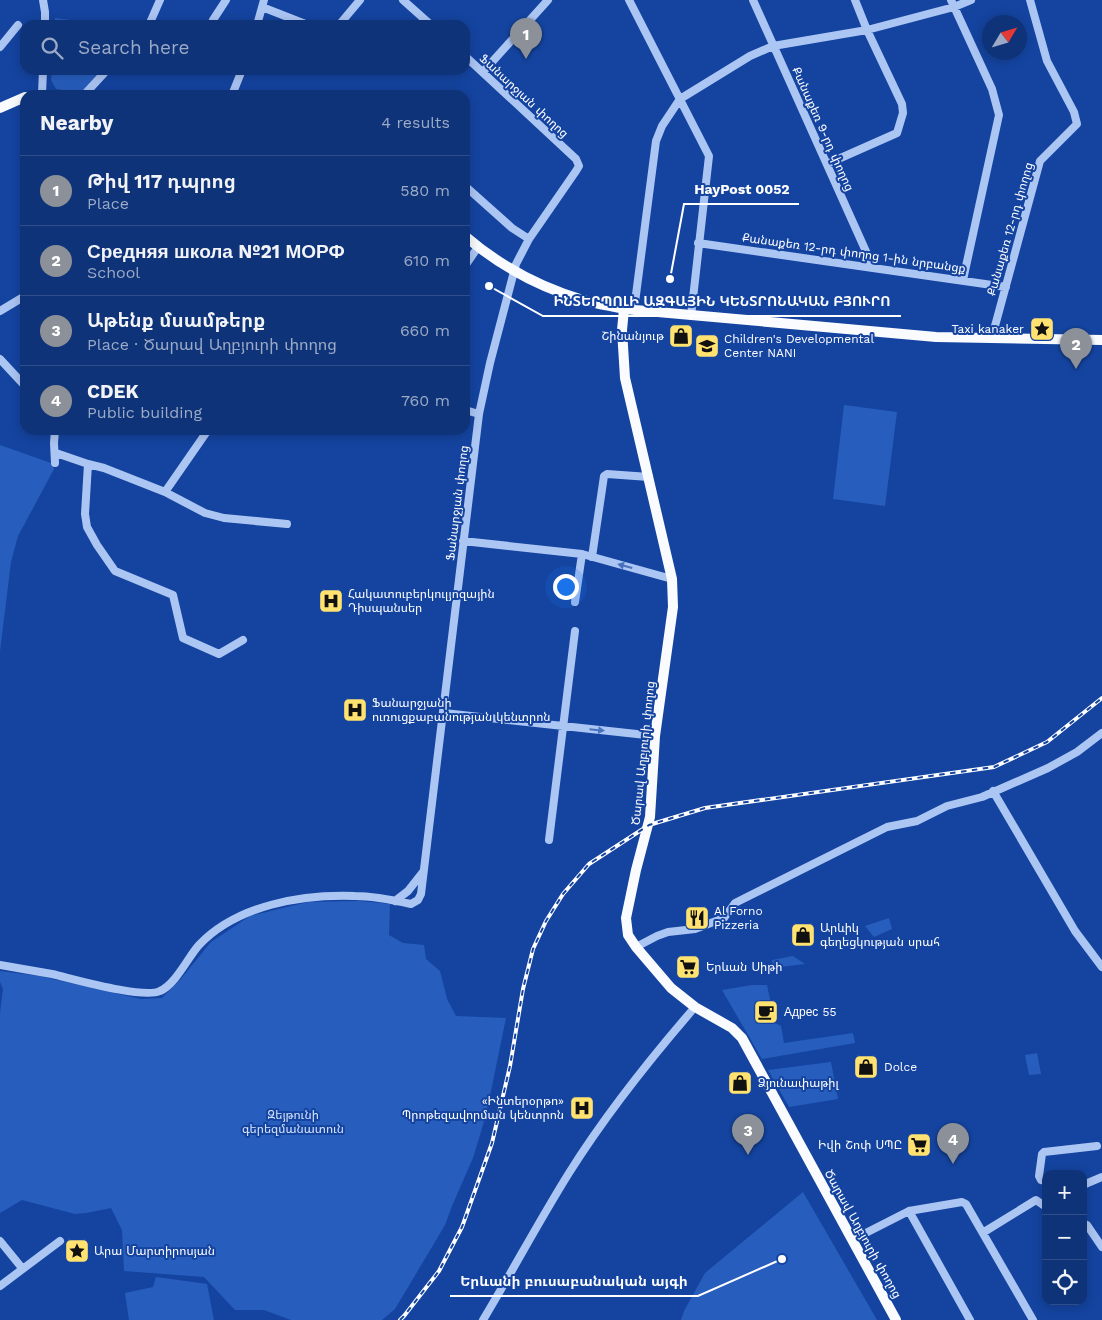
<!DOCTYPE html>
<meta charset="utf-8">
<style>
:root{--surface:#0f3378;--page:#1d3f80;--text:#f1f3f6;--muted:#9baac6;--line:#2f4e8a;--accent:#8c9099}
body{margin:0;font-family:"Work Sans","Noto Sans Armenian",sans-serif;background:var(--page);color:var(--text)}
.controls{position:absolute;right:15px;bottom:15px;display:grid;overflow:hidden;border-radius:10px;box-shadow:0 2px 12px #0003}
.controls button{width:45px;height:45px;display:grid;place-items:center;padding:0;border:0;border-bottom:1px solid var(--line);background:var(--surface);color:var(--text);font:25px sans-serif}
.compass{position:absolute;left:982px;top:15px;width:45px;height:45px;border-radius:50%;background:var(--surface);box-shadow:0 2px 12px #0003;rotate:52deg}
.you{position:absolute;left:565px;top:586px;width:18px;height:18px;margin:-12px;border:4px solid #fff;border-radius:50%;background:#1a73e8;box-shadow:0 0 0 8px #1a73e833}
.badge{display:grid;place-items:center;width:32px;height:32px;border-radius:50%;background:var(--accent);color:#fff;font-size:16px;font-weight:700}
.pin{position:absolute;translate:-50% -41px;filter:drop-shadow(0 1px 2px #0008)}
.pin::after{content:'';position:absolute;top:26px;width:18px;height:15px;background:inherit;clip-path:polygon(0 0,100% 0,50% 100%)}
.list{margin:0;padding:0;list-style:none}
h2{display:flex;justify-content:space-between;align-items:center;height:65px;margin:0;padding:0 20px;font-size:21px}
h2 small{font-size:16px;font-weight:400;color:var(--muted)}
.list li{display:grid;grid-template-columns:32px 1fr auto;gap:15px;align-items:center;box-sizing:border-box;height:70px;padding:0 20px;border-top:1px solid var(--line)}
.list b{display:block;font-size:19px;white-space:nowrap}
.list p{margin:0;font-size:16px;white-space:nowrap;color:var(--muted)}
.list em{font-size:16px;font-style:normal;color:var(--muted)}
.icon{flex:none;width:28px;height:28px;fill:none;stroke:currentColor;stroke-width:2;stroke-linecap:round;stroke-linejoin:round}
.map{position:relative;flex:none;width:1102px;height:1320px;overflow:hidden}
.search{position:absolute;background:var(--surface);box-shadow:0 2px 12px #0003;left:20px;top:20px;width:450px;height:55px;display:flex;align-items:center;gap:12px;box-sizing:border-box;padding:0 18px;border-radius:15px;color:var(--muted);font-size:19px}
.panel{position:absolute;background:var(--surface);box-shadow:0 2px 12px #0003;left:20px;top:90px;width:450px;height:345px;border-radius:15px}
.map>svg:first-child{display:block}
</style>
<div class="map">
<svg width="1102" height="1320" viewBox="0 0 1102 1320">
<rect width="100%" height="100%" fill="#1444a0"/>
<path fill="#275ebe" d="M 55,18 L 109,25 L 55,25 Z
M 52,70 L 104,70 L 81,93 L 56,89 L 51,80 Z
M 844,405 L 897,412 L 885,506 L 833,499 Z
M 0,445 L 51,463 L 54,469 L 18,536 L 11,562 L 0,651 Z
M 359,901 L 390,904 L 389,935 L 403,943 L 424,945 L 426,959 L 440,971 L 447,999 L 456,1016 L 506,1018 L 486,1115 L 473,1158 L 452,1206 L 445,1225 L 395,1309 L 382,1320 L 291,1320 L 264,1310 L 235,1310 L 204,1277 L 124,1271 L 122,1230 L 111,1208 L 86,1213 L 75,1214 L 22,1200 L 0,1213 L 0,1013 L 3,989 L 0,982 L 0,971 L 39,976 L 141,999 L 162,998 L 180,980 L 211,942 L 250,916 L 308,902 Z
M 889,918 L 892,929 L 874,937 L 865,926 Z
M 793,956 L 805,964 L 773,968 L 772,960 Z
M 752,985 L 767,985 L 775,1023 L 781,1026 L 784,1043 L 853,1033 L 855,1043 L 762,1059 L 722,990 Z
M 1037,1053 L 1041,1074 L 1029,1075 L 1025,1055 Z
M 831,1062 L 838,1099 L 789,1107 L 768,1070 Z
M 803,1192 L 877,1320 L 681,1320 L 684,1311 L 705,1273 Z
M 156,1277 L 207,1284 L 214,1320 L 129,1320 L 125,1293 L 153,1287 Z"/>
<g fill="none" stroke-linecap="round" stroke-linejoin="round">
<path stroke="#acc6f4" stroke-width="8" d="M 43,0 L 45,12 L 45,25
M 403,0 L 431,25
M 629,0 L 709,156 L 691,316
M 753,0 L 873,267
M 951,0 L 992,89 L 999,115 L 963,280
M 262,7 L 308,25
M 213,20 L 226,0
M 149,25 L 160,0
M 257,25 L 264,0
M 339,25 L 360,0
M 0,47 L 18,25
M 483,72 L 548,0
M 42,94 L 43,70
M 84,95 L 107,70
M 232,95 L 242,70
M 827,164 L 897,133 L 903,113 L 902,104 L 867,30 L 855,0
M 465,186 L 512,228 L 529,239
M 698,243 L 1006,287
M 465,266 L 478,247
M 634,310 L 656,141 L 662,126 L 680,99 L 750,56 L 773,46 L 867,30 L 954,7 L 971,0
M 0,311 L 25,296
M 992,337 L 1040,161 L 1077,124 L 1074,112 L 1047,61 L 1030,0
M 0,359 L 25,386
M 465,410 L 479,414
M 55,430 L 54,443 L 55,463
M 56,453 L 88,464 L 85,514 L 87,527 L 97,545 L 115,571 L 173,595 L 183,638 L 219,654 L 243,640
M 88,464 L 104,468 L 165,492 L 205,513 L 224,518 L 287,524
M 165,492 L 208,430
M 463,541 L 582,554 L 672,579
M 592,557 L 604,476 L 607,474 L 649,477
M 575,602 L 582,554
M 444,713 L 655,736
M 993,791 L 1075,931 L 1102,967
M 549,840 L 575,631
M 395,901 L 408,891 L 423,872
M 636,947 L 657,936 L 668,932 L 695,929 L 724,918 L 735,903 L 887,827 L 917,821 L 947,806 L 982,797 L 1048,768 L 1077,752 L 1102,733
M 0,965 C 17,968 35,971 52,974 C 74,979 143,999 160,991 C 176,984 188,957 199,945 C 237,905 302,894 355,896 C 373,896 393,900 411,904 L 418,900 L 421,894 L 479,414 L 490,363 L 516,264 L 529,239 L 576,171 L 579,166 L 576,159 L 465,56
M 1046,1181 L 1041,1180 L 1039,1176 L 1042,1154 L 1044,1152 L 1097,1146
M 1083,1185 L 1102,1177
M 909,1211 L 962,1202 L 966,1204 L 1033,1320
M 1083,1223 L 1087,1225 L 1102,1247
M 984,1232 L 1036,1200 L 1046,1207
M 852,1240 L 909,1211 L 970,1320
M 0,1241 L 22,1268
M 0,1286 L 60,1241
M 483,1320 C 512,1272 539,1221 569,1173 C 606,1114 650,1059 695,1007"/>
<path stroke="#f9fbff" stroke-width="10" d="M 38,95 L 45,95
M 0,108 L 25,97
M 465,236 C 500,266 539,287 583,300 C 596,304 611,306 624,309 L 936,337 L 1102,340
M 624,309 L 622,330 L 625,378 L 672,579 L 673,607 L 655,736 L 650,817 L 636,870 L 626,918 L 628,935 L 636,947 L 671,988 L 695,1007 L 732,1028 L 742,1038 L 896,1320"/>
<defs>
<path id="rail" d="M 400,1320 L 404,1316 L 439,1271 L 462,1227 L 492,1143 L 510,1066 L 523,989 L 533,949 L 546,921 L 563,894 L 589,864 L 649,825 L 705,808 L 994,767 L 1047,742 L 1102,698"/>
</defs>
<use href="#rail" stroke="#fff" stroke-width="4"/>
<use href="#rail" stroke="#1444a0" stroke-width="2" stroke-dasharray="5.5" stroke-linecap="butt"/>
</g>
<defs><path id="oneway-solid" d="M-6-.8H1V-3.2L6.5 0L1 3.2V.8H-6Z" transform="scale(1.25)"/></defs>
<g fill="#4972bd">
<use href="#oneway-solid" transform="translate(625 566) rotate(-165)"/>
<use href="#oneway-solid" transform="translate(597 730) rotate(6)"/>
</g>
<defs>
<symbol id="sight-square" viewBox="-11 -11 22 22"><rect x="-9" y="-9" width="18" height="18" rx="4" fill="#ffe26f" stroke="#1444a0"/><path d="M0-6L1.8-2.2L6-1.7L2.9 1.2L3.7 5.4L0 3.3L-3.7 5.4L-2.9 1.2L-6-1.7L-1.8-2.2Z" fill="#111"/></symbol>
<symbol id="shop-square" viewBox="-11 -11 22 22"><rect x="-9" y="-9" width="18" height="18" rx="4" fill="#ffe26f" stroke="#1444a0"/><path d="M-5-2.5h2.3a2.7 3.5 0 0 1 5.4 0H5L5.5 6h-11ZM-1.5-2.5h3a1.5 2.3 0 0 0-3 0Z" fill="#111"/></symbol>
<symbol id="school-square" viewBox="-11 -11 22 22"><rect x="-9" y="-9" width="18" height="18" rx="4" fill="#ffe26f" stroke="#1444a0"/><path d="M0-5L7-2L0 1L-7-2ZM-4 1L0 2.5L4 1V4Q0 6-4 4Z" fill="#111"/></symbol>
<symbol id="hospital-square" viewBox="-11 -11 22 22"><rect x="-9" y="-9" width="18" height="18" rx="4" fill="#ffe26f" stroke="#1444a0"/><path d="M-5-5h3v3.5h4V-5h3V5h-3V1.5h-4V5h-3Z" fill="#111"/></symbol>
<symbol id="restaurant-square" viewBox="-11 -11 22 22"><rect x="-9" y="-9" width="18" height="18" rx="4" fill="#ffe26f" stroke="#1444a0"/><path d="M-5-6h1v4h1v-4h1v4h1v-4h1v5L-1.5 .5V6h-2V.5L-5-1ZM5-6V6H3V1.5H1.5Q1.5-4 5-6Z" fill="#111"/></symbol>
<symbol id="supermarket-square" viewBox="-11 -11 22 22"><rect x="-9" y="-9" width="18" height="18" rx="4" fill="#ffe26f" stroke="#1444a0"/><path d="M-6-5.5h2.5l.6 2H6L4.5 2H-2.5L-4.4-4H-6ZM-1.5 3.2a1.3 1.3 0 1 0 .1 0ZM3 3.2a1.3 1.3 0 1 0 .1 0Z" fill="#111"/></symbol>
<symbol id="cafe-square" viewBox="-11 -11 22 22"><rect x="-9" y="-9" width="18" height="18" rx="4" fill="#ffe26f" stroke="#1444a0"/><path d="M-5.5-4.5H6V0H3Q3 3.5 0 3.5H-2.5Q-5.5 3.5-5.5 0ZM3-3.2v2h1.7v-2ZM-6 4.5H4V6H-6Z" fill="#111"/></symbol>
</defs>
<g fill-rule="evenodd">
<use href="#sight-square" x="1028" y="315" width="28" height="28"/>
<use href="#shop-square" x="667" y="322" width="28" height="28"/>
<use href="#school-square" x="693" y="332" width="28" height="28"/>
<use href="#hospital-square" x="317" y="587" width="28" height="28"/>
<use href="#hospital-square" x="341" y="696" width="28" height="28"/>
<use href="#restaurant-square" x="683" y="904" width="28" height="28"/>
<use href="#shop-square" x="789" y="921" width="28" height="28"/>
<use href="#supermarket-square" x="674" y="953" width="28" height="28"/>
<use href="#cafe-square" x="752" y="998" width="28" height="28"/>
<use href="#shop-square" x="852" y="1053" width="28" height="28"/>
<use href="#shop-square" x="726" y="1069" width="28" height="28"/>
<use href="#hospital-square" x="568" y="1094" width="28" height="28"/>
<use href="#supermarket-square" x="905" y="1131" width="28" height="28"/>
<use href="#sight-square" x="63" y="1237" width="28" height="28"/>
</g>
<g text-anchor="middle" stroke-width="4" stroke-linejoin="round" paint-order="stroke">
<g font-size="12" fill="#fff" stroke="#1444a0">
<text transform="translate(524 96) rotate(43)" y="4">Ֆանարջյան փողոց</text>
<text transform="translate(823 129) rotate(66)" y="4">Քանաքեռ 9-րդ փողոց</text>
<text transform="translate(1010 229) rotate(-74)" y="4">Քանաքեռ 12-րդ փողոց</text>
<text transform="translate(854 253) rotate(8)" y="4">Քանաքեռ 12-րդ փողոց 1-ին նրբանցք</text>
<text transform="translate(457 503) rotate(-83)" y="4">Ֆանարջյան փողոց</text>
<text transform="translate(643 753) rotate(-84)" y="4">Ծարավ Աղբյուրի փողոց</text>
<text transform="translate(863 1234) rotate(61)" y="4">Ծարավ Աղբյուրի փողոց</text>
</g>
<g font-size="12" fill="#fff" stroke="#1444a0" text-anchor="start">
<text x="1024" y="333" text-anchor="end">Taxi kanaker</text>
<text x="664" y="340" text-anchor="end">Շինանյութ</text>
<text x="724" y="343">Children's Developmental<tspan x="724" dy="14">Center NANI</tspan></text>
<text x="348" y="598">Հակատուբերկուլյոզային<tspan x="348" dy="14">Դիսպանսեր</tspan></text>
<text x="372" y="707">Ֆանարջյանի<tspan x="372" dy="14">ուռուցքաբանության կենտրոն</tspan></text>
<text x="714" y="915">Al Forno<tspan x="714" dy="14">Pizzeria</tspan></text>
<text x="820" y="932">Արևիկ<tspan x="820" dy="14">գեղեցկության սրահ</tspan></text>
<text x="706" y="971">Երևան Սիթի</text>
<text x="784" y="1016">Адрес 55</text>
<text x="884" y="1071">Dolce</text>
<text x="758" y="1087">Ձյունափաթիլ</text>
<text x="564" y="1105" text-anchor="end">«Ինտերօրթո»<tspan x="564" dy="14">Պրոթեզավորման կենտրոն</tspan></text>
<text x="902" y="1149" text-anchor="end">Իվի Շոփ ՍՊԸ</text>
<text x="94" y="1255">Արա Մարտիրոսյան</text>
</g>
<g font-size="12" fill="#d5e4fd" stroke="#1444a0">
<text x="293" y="1119">Զեյթունի<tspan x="293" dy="14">գերեզմանատուն</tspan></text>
</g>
</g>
<path fill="none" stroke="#fff" stroke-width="2" d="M670 279L684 204H799M489 286L543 316H901M782 1259L698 1296H450"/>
<g fill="#fff" stroke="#1444a0" stroke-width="2">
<circle cx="670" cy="279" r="5"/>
<circle cx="489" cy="286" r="5"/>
<circle cx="782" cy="1259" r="5"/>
</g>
<g font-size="14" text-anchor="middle" font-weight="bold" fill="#fff" stroke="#1444a0" stroke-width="4" stroke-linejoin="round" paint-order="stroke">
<text x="742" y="194">HayPost 0052</text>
<text x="722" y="306">ԻՆՏԵՐՊՈԼԻ ԱԶԳԱՅԻՆ ԿԵՆՏՐՈՆԱԿԱՆ ԲՅՈՒՐՈ</text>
<text x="574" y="1286">Երևանի բուսաբանական այգի</text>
</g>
</svg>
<div class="controls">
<button>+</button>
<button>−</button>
<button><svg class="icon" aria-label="locate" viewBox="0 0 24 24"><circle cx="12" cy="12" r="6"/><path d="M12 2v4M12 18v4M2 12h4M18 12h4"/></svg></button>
</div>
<svg class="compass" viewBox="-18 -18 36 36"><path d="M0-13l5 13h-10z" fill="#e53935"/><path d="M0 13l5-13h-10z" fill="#9baac6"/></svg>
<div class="you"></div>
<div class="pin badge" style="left:526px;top:59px">1</div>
<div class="pin badge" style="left:1076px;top:369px">2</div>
<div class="pin badge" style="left:748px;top:1155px">3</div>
<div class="pin badge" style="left:953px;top:1164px">4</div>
<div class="search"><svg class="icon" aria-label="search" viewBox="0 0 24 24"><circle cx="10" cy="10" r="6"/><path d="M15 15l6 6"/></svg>Search here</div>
<section class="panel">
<h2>Nearby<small>4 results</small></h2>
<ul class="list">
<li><span class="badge">1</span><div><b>Թիվ 117 դպրոց</b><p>Place</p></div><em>580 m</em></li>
<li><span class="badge">2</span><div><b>Средняя школа №21 МОРФ</b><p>School</p></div><em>610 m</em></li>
<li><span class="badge">3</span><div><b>Աթենք մսամթերք</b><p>Place · Ծարավ Աղբյուրի փողոց</p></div><em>660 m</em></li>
<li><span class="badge">4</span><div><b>CDEK</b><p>Public building</p></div><em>760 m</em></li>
</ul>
</section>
</div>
